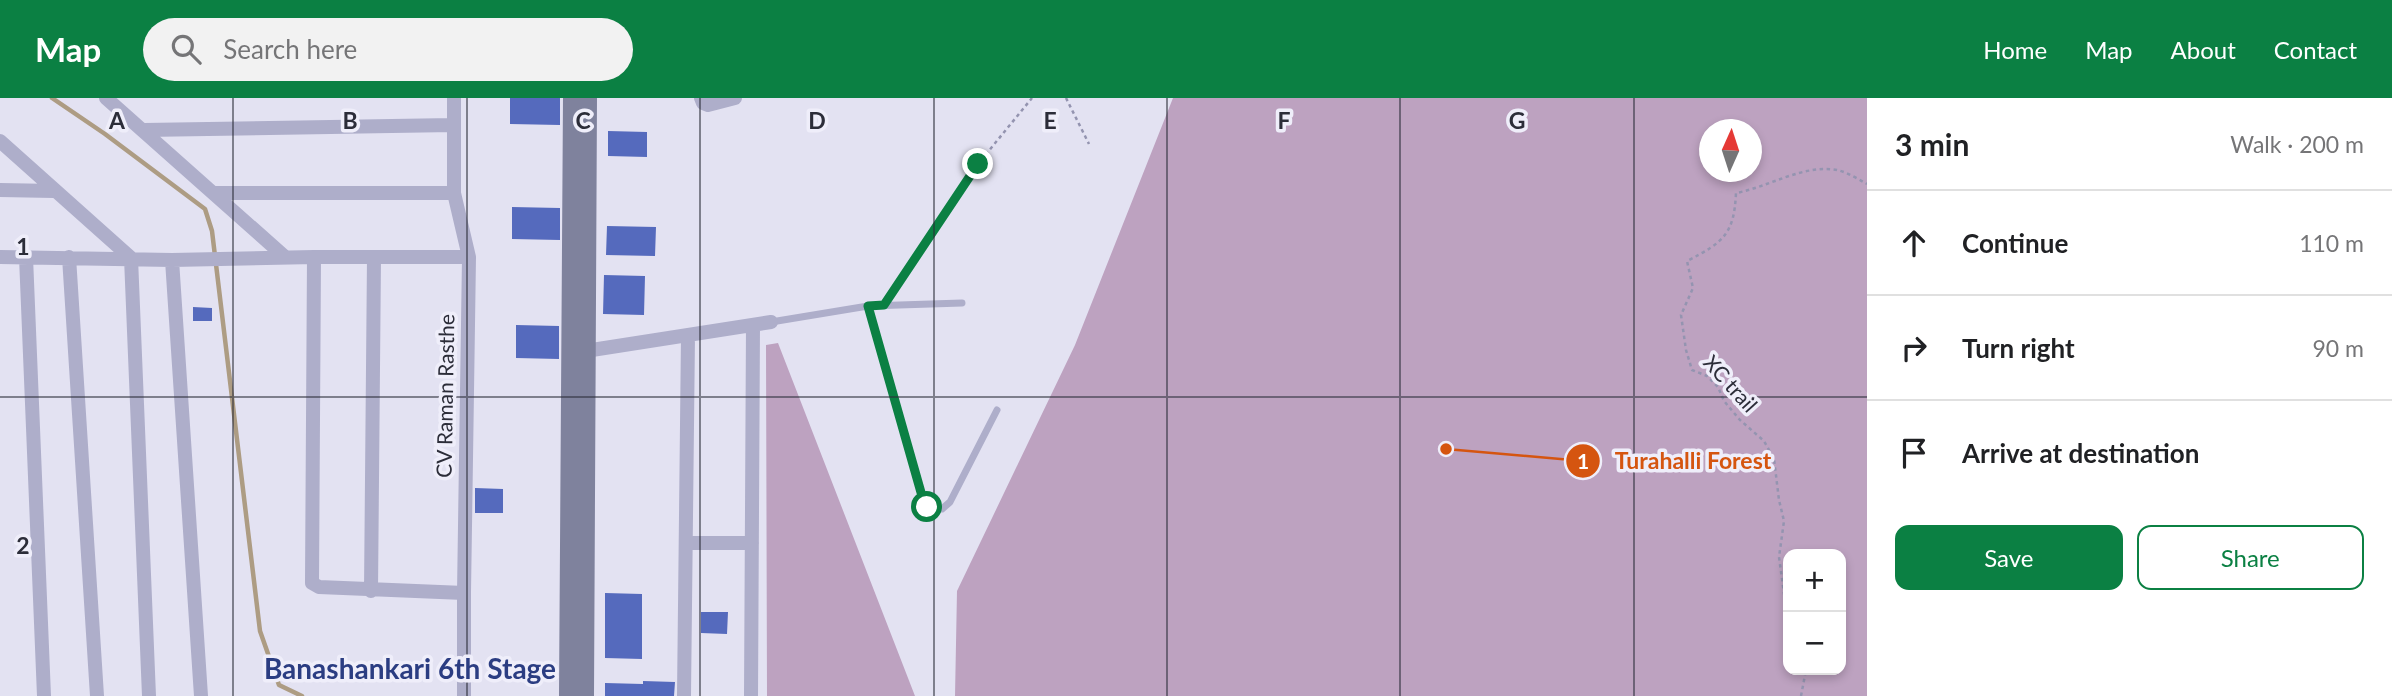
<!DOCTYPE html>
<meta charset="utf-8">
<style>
:root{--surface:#fff;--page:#f2f2f2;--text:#202124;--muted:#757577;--line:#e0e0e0;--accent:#0b8043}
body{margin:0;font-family:Lato,sans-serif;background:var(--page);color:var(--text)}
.controls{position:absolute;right:21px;bottom:21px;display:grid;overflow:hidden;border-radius:14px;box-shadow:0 4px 10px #0003}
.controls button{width:63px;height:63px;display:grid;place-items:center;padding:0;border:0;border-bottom:2px solid var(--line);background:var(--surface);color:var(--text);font:35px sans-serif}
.compass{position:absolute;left:1699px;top:21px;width:63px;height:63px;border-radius:50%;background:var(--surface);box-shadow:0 4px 10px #0003;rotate:3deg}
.stop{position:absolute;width:21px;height:21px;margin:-16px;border:5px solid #0b8043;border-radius:50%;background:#fff}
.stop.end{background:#0b8043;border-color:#fff;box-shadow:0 2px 7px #0008}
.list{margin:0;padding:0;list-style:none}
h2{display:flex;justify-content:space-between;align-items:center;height:91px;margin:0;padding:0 28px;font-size:30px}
h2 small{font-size:23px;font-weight:400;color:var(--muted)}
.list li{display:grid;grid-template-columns:46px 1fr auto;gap:21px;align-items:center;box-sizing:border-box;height:105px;padding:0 28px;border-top:2px solid var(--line)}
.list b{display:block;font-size:26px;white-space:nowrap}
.list em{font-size:23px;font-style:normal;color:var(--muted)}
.actions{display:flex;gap:14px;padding:21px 28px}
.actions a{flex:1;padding:16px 0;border:2px solid var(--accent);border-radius:14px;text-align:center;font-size:24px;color:var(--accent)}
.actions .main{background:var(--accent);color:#fff}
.icon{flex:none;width:38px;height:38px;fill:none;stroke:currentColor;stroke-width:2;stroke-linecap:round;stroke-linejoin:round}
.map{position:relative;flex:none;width:1867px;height:598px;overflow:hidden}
header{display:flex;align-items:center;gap:42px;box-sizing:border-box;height:98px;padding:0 35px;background:var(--accent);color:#fff}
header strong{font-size:33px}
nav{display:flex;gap:38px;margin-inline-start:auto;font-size:24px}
.search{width:490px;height:63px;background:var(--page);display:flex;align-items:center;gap:18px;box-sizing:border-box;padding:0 24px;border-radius:38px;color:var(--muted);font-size:26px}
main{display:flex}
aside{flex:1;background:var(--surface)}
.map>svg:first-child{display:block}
</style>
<header>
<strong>Map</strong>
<div class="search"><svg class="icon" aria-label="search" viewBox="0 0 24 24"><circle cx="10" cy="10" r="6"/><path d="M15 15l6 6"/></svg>Search here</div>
<nav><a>Home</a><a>Map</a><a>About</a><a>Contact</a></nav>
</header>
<main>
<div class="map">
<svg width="1867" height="598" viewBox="0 0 1867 598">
<rect width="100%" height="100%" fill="#e3e2f2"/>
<path fill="#bda2c0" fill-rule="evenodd" d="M 1173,0 L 1867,0 L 1867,598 L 955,598 L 957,493 L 1075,247 ZM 1710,32 L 1752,32 L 1752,74 L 1710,74 ZM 1788,456 L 1841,456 L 1841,572 L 1788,572 Z
M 778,245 L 915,598 L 767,598 L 766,247 Z"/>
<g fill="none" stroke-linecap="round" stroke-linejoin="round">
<path stroke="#ad9c83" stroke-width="4.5" d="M 52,0 L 105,36 L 205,111 L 212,133 L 260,533 L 279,587 L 302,598"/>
</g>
<path fill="#556abd" d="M 510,0 L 560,0 L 560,27 L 510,26 Z
M 608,33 L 647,34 L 647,59 L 608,58 Z
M 512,109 L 560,110 L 560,142 L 512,141 Z
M 607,128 L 656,129 L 655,158 L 606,157 Z
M 604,177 L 645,178 L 644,217 L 603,216 Z
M 193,209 L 212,210 L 212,223 L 193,223 Z
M 516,227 L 559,228 L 559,261 L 516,260 Z
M 475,390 L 503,391 L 503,415 L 475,415 Z
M 605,495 L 642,496 L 642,561 L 605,560 Z
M 701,514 L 728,514 L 727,536 L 701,535 Z
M 643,583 L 675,584 L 674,598 L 605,598 L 605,585 L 643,586 Z"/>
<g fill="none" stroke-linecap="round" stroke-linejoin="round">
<path stroke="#9494b0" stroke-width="2.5" stroke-dasharray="3.5 3.5" stroke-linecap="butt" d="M 1066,0 L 1089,46
M 892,196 L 978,66 L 1032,0
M 1788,525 L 1779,459 L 1784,423 L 1779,402 L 1774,361 L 1764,343 L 1740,322 L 1724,303 L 1718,289 L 1707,278 L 1692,272 L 1686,252 L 1681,217 L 1693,190 L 1687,163 C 1724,144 1734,136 1736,95 C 1769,89 1803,66 1837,72 C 1847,74 1858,81 1867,86
M 1801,598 L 1806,572"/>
<path stroke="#aeaeca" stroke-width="7" d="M 868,208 L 924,405 L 930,411 L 942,411 L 950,404 L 997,312
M 771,224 L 868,208 L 962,205"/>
<path stroke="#aeaeca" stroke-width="14" d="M 106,0 L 285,159
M 454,0 L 454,95 L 469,159 L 464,495 L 464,598
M 701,0 L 703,5 L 708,7 L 735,0
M 144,32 L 453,27
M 0,43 L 131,160 L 149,598
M 0,92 L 54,93
M 215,95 L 454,95
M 0,159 L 172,162 L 314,159 L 469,159
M 26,159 L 44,598
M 69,159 L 97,598
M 314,159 L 312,485 L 319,489 L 464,495
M 172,162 L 201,598
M 579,254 L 771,224
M 686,445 L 752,445
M 371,493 L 374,159
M 684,598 L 688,237
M 751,598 L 753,227"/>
<path stroke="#7f829d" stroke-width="18" d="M 568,598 L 572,0
M 585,598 L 588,0"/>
</g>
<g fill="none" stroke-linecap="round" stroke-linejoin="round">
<path stroke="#0b8043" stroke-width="9" d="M 927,409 L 924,405 L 868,208 L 884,207 L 978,66"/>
</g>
<path fill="none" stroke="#2c2d39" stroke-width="2" stroke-opacity="0.55" d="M 233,0 L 233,598M 467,0 L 467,598M 700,0 L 700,598M 934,0 L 934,598M 1167,0 L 1167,598M 1400,0 L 1400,598M 1634,0 L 1634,598M 0,299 L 1867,299"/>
<g text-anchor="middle" stroke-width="7" stroke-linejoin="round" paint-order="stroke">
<g font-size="21" fill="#2c2d39" stroke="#efeefa">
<text transform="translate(1730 286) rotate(48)" y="7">XC trail</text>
<text transform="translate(446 298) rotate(-89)" y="7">CV Raman Rasthe</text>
</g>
<g font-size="28" font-weight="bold" fill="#2b3d82" stroke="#efeefa">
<text x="410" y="581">Banashankari 6th Stage</text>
</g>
</g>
<g font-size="23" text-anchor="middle" font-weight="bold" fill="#2c2d39" stroke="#efeefa" stroke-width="7" stroke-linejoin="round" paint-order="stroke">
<text x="117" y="31">A</text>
<text x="350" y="31">B</text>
<text x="583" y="31">C</text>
<text x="817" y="31">D</text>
<text x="1050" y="31">E</text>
<text x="1284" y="31">F</text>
<text x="1517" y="31">G</text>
<text x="23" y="157">1</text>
<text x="23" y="456">2</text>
</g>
<path fill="none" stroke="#d55510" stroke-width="2.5" d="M1446 351L1583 363"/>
<g fill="#d55510" stroke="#efeefa" stroke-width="2.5">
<circle cx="1446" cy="351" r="7"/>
<circle cx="1583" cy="363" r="18"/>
</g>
<g font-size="21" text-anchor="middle" font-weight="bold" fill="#fff">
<text x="1583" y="371">1</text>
</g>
<g font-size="23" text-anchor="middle" font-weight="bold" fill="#d55510" stroke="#efeefa" stroke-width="7" stroke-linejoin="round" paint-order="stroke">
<text x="1693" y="371">Turahalli Forest</text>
</g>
</svg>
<div class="controls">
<button>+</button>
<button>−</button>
</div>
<svg class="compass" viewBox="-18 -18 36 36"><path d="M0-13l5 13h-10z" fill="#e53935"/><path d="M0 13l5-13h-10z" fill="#757577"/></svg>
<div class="stop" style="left:927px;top:409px"></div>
<div class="stop end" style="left:978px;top:66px"></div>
</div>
<aside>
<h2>3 min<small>Walk · 200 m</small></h2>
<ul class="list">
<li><svg class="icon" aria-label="ahead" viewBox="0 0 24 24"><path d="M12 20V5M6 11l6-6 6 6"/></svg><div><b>Continue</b></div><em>110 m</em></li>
<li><svg class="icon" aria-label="right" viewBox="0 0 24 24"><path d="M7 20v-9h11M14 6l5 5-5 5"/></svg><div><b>Turn right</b></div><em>90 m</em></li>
<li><svg class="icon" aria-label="arrive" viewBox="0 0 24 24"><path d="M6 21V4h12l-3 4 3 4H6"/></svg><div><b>Arrive at destination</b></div></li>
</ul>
<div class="actions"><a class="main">Save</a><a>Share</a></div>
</aside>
</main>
